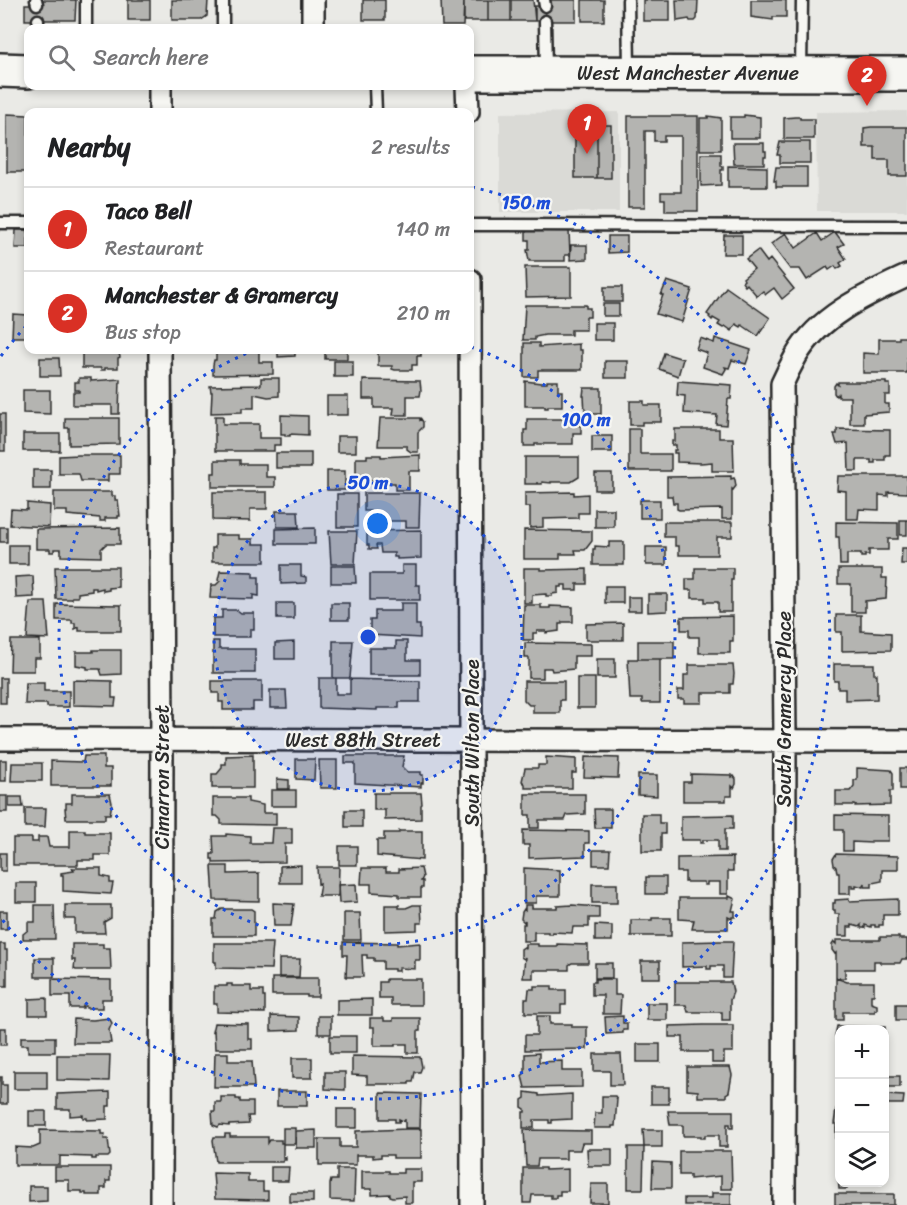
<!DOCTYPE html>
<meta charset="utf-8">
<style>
:root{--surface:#fff;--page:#f2f2f2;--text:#202124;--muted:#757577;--line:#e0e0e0;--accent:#d93025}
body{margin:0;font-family:Sriracha,sans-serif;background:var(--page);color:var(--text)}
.controls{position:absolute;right:18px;bottom:18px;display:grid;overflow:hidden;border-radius:12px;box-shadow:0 3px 9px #0003}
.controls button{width:54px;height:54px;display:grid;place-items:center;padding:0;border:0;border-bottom:2px solid var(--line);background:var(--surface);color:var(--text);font:30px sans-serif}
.you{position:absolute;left:378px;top:524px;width:21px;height:21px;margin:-15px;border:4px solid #fff;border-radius:50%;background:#1a73e8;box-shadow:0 0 0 9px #1a73e833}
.badge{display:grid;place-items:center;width:39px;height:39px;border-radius:50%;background:var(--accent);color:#fff;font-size:20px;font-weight:700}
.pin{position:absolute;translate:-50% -50px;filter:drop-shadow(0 2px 3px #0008)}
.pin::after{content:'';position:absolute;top:32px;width:21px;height:18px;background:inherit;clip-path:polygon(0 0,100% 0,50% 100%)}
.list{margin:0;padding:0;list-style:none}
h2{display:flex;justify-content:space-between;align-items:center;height:78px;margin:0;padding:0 24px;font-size:26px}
h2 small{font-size:20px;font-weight:400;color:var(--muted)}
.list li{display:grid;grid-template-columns:39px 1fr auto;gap:18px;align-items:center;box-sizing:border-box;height:84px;padding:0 24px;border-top:2px solid var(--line)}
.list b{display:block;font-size:22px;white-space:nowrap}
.list p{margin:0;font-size:20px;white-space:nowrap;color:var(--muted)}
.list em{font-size:20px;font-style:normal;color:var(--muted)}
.icon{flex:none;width:33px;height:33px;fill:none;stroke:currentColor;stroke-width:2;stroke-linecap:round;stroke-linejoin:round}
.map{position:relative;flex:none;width:907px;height:1205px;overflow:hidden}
.search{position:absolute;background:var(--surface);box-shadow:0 3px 9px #0003;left:24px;top:24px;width:450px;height:66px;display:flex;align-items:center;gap:15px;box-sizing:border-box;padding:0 21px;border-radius:12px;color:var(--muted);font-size:22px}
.panel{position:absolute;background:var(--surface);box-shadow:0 3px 9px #0003;left:24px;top:108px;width:450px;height:246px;border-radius:12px}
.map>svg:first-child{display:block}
</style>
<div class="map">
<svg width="907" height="1205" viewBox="0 0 907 1205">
<rect width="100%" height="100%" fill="#eaeae6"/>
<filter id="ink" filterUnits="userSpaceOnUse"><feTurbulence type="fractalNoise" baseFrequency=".0167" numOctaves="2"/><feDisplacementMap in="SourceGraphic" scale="12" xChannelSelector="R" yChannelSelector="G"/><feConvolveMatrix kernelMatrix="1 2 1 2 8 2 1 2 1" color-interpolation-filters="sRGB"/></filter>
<g filter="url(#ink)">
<path fill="#dadad6" d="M 907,111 L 907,211 L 817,211 L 816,112 Z
M 619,112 L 619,212 L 500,212 L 500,113 Z"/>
<path fill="#b4b4b1" stroke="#2b2b2b" stroke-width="1.5" d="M 41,0 L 76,0 L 75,20 L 25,20 L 25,4 L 41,4 Z
M 128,0 L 150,0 L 150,20 L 128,20 Z
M 172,0 L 208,0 L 207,16 L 201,20 L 172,20 Z
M 363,0 L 385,0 L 385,20 L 363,20 Z
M 441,0 L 464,0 L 463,26 L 442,26 Z
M 464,0 L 488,0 L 488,21 L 464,21 Z
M 488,0 L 511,0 L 511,21 L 488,21 Z
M 511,0 L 533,0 L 535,21 L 511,21 Z
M 549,0 L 576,0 L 576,21 L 535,21 L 535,6 L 549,6 Z
M 582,0 L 604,0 L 604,21 L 582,21 Z
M 643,0 L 670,0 L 670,21 L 643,21 Z
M 676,0 L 698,0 L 697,19 L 695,21 L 690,21 L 689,19 L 677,21 Z
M 751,0 L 786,0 L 786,17 L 773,17 L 773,20 L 751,17 Z
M 7,114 L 28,115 L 28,172 L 7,172 Z
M 744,115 L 760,117 L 760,138 L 730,138 L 730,117 L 744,117 Z
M 628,116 L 698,116 L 698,211 L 665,211 L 665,199 L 661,199 L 661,192 L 681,192 L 681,136 L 664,136 L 664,141 L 654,141 L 654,131 L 645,131 L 645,207 L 628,207 Z
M 708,116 L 721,118 L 721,150 L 700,150 L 700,118 L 708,118 Z
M 795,117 L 800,117 L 800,119 L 814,119 L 814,139 L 784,139 L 784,118 Z
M 575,125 L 597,125 L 597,178 L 575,178 Z
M 597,125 L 611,125 L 611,178 L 597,178 Z
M 871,127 L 907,127 L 907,176 L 889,176 L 889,160 L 875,160 L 875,147 L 864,147 L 864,128 Z
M 780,142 L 810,142 L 810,163 L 780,163 L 780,155 L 777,155 Z
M 733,143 L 764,143 L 764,151 L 766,151 L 766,156 L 764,156 L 764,164 L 734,164 Z
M 701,154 L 721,154 L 721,166 L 723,166 L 723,170 L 721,170 L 721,185 L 701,186 Z
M 728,166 L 767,167 L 767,187 L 728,187 Z
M 776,167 L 807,167 L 807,187 L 776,187 L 776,181 L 774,181 Z
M 16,230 L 28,230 L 28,248 L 15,248 Z
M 526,231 L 569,231 L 570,255 L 565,255 L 565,261 L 529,261 L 527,250 L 529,250 L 529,240 L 526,240 Z
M 835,232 L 844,244 L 838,247 L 846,259 L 840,263 L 842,266 L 837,269 L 835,266 L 829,270 L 827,267 L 807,280 L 800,269 L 790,269 L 771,244 L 786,233 L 796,248 L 817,233 L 822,241 Z
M 724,235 L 742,235 L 742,254 L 723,254 Z
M 608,236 L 627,236 L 627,252 L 608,253 Z
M 571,245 L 587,245 L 587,259 L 570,260 Z
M 758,250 L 767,262 L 770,259 L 794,289 L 782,299 L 774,288 L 766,294 L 763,291 L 757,296 L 747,284 L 745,286 L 742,282 L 744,280 L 743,278 L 754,269 L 746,259 Z
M 525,267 L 571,267 L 571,296 L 526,297 Z
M 667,281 L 692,289 L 682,322 L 656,314 L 663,295 L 661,295 Z
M 604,287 L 622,287 L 622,302 L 604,302 Z
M 726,287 L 770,318 L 758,336 L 742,325 L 741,327 L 736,324 L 732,331 L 725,326 L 723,328 L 718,325 L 720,322 L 713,318 L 712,320 L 709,317 L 710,316 L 707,314 Z
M 603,304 L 619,304 L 619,316 L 603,316 Z
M 525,305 L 586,305 L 586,308 L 590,308 L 590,317 L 586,317 L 586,330 L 571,330 L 571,335 L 545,335 L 535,337 L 535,340 L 523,340 Z
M 13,314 L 28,315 L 28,337 L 12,337 Z
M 594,323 L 613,323 L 613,340 L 594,340 Z
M 899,337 L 907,337 L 907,373 L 863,373 L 863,353 L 879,354 L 879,339 L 899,339 Z
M 700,338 L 714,343 L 715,338 L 751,350 L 746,364 L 732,360 L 729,368 L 725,367 L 726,369 L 723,374 L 703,367 L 707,353 L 696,349 Z
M 524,343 L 539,343 L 539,347 L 579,344 L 579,350 L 582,350 L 582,370 L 538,370 L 538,377 L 524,377 Z
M 82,350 L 118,350 L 120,357 L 118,358 L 118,368 L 105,368 L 105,370 L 101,370 L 101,368 L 82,368 Z
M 216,350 L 259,350 L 259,362 L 273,362 L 273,374 L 213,375 L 213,365 L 214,360 L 216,360 Z
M 278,350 L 295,350 L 295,356 L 278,357 Z
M 325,350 L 347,350 L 347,359 L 325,359 Z
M 383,350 L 421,350 L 421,356 L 417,356 L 417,365 L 412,365 L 412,370 L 395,370 L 392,369 L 392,366 L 378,366 L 378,351 Z
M 664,353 L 683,359 L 678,376 L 659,369 Z
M 40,358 L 59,358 L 60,376 L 40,376 Z
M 334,361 L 353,361 L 353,377 L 334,377 Z
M 605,361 L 628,361 L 628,378 L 605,378 Z
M 79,378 L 91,378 L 91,381 L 120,379 L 119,414 L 112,414 L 112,405 L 73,405 L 73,392 L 79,392 L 79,390 L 75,390 L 75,382 L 79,382 Z
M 261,378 L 279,378 L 279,396 L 268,397 L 254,394 L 254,408 L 242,408 L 242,412 L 211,413 L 212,392 L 211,392 L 210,386 L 261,385 Z
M 363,380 L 420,381 L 421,390 L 420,396 L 407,396 L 407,415 L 393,415 L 394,408 L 374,408 L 374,399 L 363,399 Z
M 525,381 L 541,383 L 547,383 L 547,381 L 558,381 L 558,391 L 562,391 L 562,406 L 548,406 L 548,408 L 545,408 L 545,406 L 525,406 Z
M 678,381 L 732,385 L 731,399 L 728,399 L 726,425 L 716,424 L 717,415 L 684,413 L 685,396 L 677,395 Z
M 838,382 L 886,382 L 886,384 L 890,384 L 890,395 L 885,395 L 885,404 L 889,404 L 889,412 L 864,414 L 864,424 L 850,424 L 850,397 L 838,397 L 838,394 L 836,396 L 834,393 L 834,386 L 836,383 L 838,385 Z
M 584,388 L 601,388 L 601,414 L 585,414 L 584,396 L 583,396 Z
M 23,390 L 50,390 L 50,414 L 23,413 Z
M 327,396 L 348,396 L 348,415 L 327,415 Z
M 630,401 L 644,401 L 644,405 L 661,405 L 661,422 L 642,422 L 642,425 L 630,425 Z
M 0,414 L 5,414 L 5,451 L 0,451 Z
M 281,415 L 308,416 L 308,435 L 290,434 L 290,436 L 285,436 L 285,434 L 281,434 Z
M 215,416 L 223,416 L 223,424 L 259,424 L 259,438 L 281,438 L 281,445 L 274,445 L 274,451 L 215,451 Z
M 65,418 L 119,418 L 119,444 L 69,445 L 69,428 L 65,428 Z
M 380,418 L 420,418 L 420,420 L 421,419 L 423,422 L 423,427 L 418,432 L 418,452 L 411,452 L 407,449 L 407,446 L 378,446 Z
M 527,419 L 581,419 L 581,433 L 573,433 L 573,444 L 535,444 L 535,446 L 524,446 L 524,430 L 527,430 Z
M 629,429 L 640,429 L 640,454 L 671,454 L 671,471 L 629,471 Z
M 675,429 L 719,429 L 719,438 L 733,438 L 734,471 L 712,471 L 712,462 L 701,463 L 677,462 L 677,453 L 674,453 L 674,450 L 676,450 L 676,445 L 672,445 L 672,441 L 675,441 Z
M 837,429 L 890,430 L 890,455 L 885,455 L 885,460 L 875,460 L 875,463 L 871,463 L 871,460 L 857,460 L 857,471 L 849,471 L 848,443 L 837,444 L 834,434 L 837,434 Z
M 23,434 L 60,434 L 60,451 L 23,451 Z
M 337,436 L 356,436 L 356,452 L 337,452 Z
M 592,436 L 612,436 L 612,452 L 592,452 Z
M 276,453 L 311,453 L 311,468 L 276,468 Z
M 79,455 L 120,455 L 120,474 L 108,474 L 108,481 L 81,481 L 79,474 L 59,474 L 59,456 Z
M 367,455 L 381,455 L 381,457 L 420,455 L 420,471 L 409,471 L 409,490 L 395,490 L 395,483 L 373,483 L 373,480 L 363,480 L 363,477 L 356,477 L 356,458 L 367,458 Z
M 525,457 L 579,457 L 579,477 L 571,482 L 551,482 L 551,483 L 542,482 L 542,484 L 537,484 L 537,482 L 537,484 L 525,484 Z
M 215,460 L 240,460 L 240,464 L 266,464 L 266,477 L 275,477 L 275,487 L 212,487 L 212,473 L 215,473 Z
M 33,470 L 51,470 L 51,489 L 33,489 Z
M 327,471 L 345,471 L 345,490 L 327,490 Z
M 595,473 L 612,473 L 612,490 L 595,490 Z
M 731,476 L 731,479 L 734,478 L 735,480 L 736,486 L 733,490 L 732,489 L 732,519 L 722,519 L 722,509 L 679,510 L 677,509 L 677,503 L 673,503 L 672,496 L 667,496 L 667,477 Z
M 838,476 L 907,476 L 907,493 L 888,492 L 888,496 L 879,495 L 879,510 L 859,509 L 858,519 L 846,519 L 846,491 L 837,490 Z
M 54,492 L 112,492 L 112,496 L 115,496 L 115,500 L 118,500 L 120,516 L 118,516 L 118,518 L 105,518 L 105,521 L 100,521 L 100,518 L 67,515 L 67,511 L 54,511 Z
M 213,492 L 267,492 L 267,509 L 250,509 L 250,521 L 213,520 Z
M 574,492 L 574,495 L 588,494 L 588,513 L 578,513 L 578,518 L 543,519 L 543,527 L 530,528 L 530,507 L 525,507 L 525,493 Z
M 364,493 L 420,493 L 419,527 L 406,527 L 406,521 L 382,521 L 382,516 L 373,516 L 373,511 L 364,511 Z
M 337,494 L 357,494 L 357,527 L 337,527 Z
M 640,500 L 660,500 L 660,518 L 640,518 Z
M 27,503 L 50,505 L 49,527 L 10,525 L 11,509 L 27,510 Z
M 595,509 L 614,509 L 614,527 L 595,527 Z
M 276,511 L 298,511 L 299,527 L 277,527 Z
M 900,520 L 907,520 L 907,535 L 900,535 Z
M 664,522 L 732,522 L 732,537 L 717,537 L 717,555 L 679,555 L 679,546 L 675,546 L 675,537 L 664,537 Z
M 836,522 L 898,523 L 898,539 L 888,539 L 888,550 L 869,550 L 869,555 L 865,555 L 865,557 L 861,557 L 861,554 L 847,554 L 847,565 L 840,565 L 839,537 L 836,537 Z
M 0,527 L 7,527 L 7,542 L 0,542 Z
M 120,528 L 120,544 L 106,544 L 101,549 L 101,557 L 61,556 L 61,549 L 54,549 L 54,552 L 50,552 L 50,549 L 36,549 L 36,529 Z
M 315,528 L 315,544 L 276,544 L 276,529 Z
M 421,530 L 421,558 L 397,559 L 397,557 L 394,557 L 394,553 L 381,553 L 380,545 L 376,545 L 377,549 L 369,549 L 369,545 L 367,545 L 367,531 Z
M 524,530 L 592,531 L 592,541 L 585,550 L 575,550 L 576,554 L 560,554 L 560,559 L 524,559 Z
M 329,531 L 357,531 L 355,564 L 331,564 Z
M 215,535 L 239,535 L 239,539 L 253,539 L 253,544 L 265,544 L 265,562 L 212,562 L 212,548 L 215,548 Z
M 609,542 L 624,542 L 624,565 L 593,565 L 593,549 L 595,549 L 595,546 L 609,547 Z
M 9,545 L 28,545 L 28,564 L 9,564 Z
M 646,547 L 666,547 L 666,565 L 646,565 Z
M 902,548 L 907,548 L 907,564 L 901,564 Z
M 281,565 L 301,565 L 301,576 L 306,577 L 306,583 L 281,584 Z
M 402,565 L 416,565 L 416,585 L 420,585 L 420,600 L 370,600 L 370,574 L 402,574 Z
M 331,566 L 355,566 L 356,583 L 331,583 Z
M 55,567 L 118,567 L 118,587 L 109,588 L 109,590 L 103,591 L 103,588 L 96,590 L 96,588 L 92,588 L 92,591 L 78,593 L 78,597 L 72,597 L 72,599 L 56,599 Z
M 524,568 L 541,568 L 541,570 L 587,569 L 587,584 L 577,584 L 577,590 L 566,590 L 566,585 L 562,585 L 562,587 L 558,587 L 558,593 L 552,594 L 552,596 L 546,596 L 546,594 L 532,595 L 532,603 L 524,603 Z
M 695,568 L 733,568 L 733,580 L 731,580 L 731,612 L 718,612 L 718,602 L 705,602 L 705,598 L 692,598 L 692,590 L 686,590 L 686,579 L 695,579 Z
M 838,569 L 882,569 L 882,578 L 887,578 L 886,599 L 865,601 L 865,612 L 851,612 L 851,584 L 838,584 Z
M 220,571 L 253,572 L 253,577 L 259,577 L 259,596 L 253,595 L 253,599 L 210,598 L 211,585 L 216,585 L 220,581 L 218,580 Z
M 33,576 L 34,597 L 16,598 L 15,577 Z
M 605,586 L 623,586 L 623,603 L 605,603 Z
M 648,594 L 667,594 L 667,611 L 648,612 Z
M 628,597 L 641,597 L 641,611 L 628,611 Z
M 30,602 L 46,602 L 49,639 L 27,638 Z
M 277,603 L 294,603 L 294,619 L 277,619 Z
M 331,603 L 349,603 L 349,620 L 331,620 Z
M 401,603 L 416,603 L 416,625 L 420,625 L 420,638 L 370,635 L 370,620 L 375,620 L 375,611 L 401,611 Z
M 56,604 L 121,605 L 121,631 L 79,631 L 79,627 L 75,629 L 75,623 L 72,623 L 72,620 L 56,620 Z
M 524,605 L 541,605 L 541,608 L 550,608 L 550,606 L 573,607 L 573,622 L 562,622 L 562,624 L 559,624 L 559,631 L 546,633 L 546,631 L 537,631 L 537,633 L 533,633 L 533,640 L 523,640 Z
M 222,610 L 237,610 L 241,613 L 254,613 L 254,629 L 250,629 L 250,637 L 213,637 L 213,618 L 222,618 Z
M 836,615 L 861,615 L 861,631 L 891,633 L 891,650 L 842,651 L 842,632 L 836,632 Z
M 733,616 L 733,641 L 730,641 L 730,653 L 699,653 L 699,637 L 689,637 L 689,630 L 681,630 L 681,617 Z
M 623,623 L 623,640 L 586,640 L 586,624 Z
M 11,640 L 40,640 L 40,658 L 34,658 L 34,671 L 10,671 Z
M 213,641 L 219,641 L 219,649 L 255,649 L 255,673 L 213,673 Z
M 333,641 L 353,641 L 350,678 L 333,678 Z
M 396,641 L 407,641 L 407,660 L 420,660 L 420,675 L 369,675 L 369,648 L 396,648 Z
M 638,641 L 674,641 L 674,659 L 638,659 Z
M 294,642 L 294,659 L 275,659 L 275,643 Z
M 525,643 L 591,644 L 591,656 L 574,656 L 574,669 L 552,671 L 551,668 L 543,668 L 543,678 L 529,678 L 529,658 L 525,658 Z
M 93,650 L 121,650 L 121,674 L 102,675 L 100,669 L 87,669 L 87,667 L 76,665 L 76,652 L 93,652 Z
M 597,659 L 615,659 L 615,678 L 597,678 Z
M 628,659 L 660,659 L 660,703 L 642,703 L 642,699 L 630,699 Z
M 834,664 L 874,664 L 874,674 L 877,674 L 877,699 L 845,700 L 845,689 L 838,689 L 838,681 L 834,681 Z
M 689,665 L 733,665 L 734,674 L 733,684 L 730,684 L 730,693 L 702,693 L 702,703 L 684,703 L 684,699 L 678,699 L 678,690 L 684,690 L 684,675 L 689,675 Z
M 0,678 L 6,678 L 6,703 L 0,703 Z
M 319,678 L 336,678 L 336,694 L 350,694 L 350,679 L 420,681 L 420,702 L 399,702 L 399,708 L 377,708 L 377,710 L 319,708 Z
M 577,678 L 595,678 L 595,708 L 577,708 Z
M 73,680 L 112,681 L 112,698 L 116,698 L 115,706 L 73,705 Z
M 212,681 L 262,681 L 262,702 L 253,702 L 253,710 L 223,710 L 223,702 L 219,702 L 219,693 L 212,693 Z
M 524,681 L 564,681 L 564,700 L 560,700 L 560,713 L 533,713 L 533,705 L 529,705 L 524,700 Z
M 26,683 L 44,683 L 44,691 L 69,691 L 69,707 L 47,707 L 47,704 L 25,704 Z
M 270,690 L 286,690 L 287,708 L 270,708 Z
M 253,755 L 253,788 L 212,788 L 212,774 L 217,774 L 222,768 L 222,764 L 226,764 L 226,756 Z
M 84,756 L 104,756 L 104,768 L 111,768 L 111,786 L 51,786 L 51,761 L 83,762 Z
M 345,756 L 404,756 L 402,767 L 407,772 L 421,772 L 421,775 L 423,775 L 423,783 L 421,783 L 421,787 L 355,783 L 355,763 L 345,763 Z
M 546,757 L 576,759 L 576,773 L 572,773 L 572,788 L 525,788 L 525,784 L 522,781 L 525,768 L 538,768 L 538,765 L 546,765 Z
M 585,757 L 619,758 L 618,778 L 584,777 Z
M 296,759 L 315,759 L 314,780 L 296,779 Z
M 0,760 L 6,760 L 6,781 L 0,781 Z
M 319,760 L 337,760 L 337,788 L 320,788 Z
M 12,763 L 42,763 L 42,781 L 11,781 Z
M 857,768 L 891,770 L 893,773 L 893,791 L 890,791 L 890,805 L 855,806 L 855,805 L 836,805 L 836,791 L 850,791 L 854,786 L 854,780 L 857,780 Z
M 900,768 L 907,768 L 907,789 L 900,789 Z
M 691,774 L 732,775 L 732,777 L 734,776 L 736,779 L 736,784 L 734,788 L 732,786 L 732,796 L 726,796 L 726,801 L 683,801 L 683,782 L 691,782 Z
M 638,775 L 657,775 L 657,796 L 638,795 Z
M 277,779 L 289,780 L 289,789 L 277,789 Z
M 271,790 L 296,790 L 296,806 L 271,806 Z
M 374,793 L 421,793 L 422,804 L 421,805 L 421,819 L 385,820 L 385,810 L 374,810 Z
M 72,794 L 110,794 L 112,803 L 110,814 L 105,814 L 105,819 L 66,819 L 65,808 L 66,808 L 66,803 L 72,803 Z
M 525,794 L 585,794 L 585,814 L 567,815 L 565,820 L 539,820 L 539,828 L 530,828 L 530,815 L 525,815 Z
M 0,796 L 7,796 L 7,812 L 0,812 Z
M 9,797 L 22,797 L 23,807 L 9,807 Z
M 213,798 L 248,798 L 248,802 L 263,805 L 263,813 L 276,813 L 276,825 L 221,824 L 221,820 L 217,816 L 213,816 Z
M 25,808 L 46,808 L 45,827 L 25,827 Z
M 594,809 L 611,809 L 611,828 L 595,828 Z
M 345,810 L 362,810 L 362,827 L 345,827 Z
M 642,814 L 659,814 L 659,823 L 665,823 L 665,834 L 661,834 L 661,851 L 642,851 Z
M 733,815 L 733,829 L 725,829 L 725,851 L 718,851 L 718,840 L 703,840 L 703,843 L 700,843 L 700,840 L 681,840 L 681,816 Z
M 835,815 L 888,816 L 888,841 L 871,841 L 871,843 L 852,842 L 852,851 L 843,851 L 843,830 L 835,830 Z
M 272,828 L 292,828 L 292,844 L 285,844 L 285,862 L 213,863 L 213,859 L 211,859 L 211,854 L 214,854 L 213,836 L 226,836 L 226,834 L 250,836 L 250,843 L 271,843 Z
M 70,830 L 85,830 L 85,833 L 110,833 L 110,855 L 95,855 L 95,860 L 78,860 L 78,865 L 13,865 L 13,838 L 32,838 L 32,842 L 38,842 L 38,837 L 47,837 L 49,847 L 70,847 Z
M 523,830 L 589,831 L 589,843 L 585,843 L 585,856 L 529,858 L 529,845 L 523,845 Z
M 399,831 L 422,831 L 422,860 L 377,856 L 377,840 L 384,840 L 384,833 L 399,833 Z
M 339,846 L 357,846 L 357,865 L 339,865 Z
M 593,850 L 610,850 L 609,865 L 593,865 Z
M 0,853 L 6,853 L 6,871 L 0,871 Z
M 836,854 L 898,856 L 898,870 L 882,870 L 882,881 L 872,883 L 872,887 L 865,887 L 865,883 L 863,887 L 856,885 L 856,888 L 852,888 L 852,885 L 850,885 L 850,894 L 839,894 L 839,873 L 837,873 L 836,867 L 834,865 L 833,859 Z
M 733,857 L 733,871 L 728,871 L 728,894 L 720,894 L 720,882 L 707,882 L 707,885 L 704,885 L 704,882 L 685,882 L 685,872 L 677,872 L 677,858 Z
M 301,865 L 301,883 L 280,883 L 280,866 Z
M 212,866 L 228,866 L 228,874 L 259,873 L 259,901 L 214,900 Z
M 317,867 L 339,867 L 338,896 L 318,896 L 320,883 L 318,884 Z
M 72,868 L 101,868 L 101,876 L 110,878 L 110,883 L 113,883 L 111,894 L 63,891 L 63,875 L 61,875 L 61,873 L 74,871 Z
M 362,868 L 386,868 L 386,872 L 399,872 L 399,869 L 421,868 L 423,877 L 421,881 L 423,881 L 423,888 L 421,888 L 421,897 L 399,897 L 399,894 L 371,892 L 371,884 L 361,884 Z
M 524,868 L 560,870 L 560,896 L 536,896 L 536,903 L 524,903 Z
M 646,877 L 666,877 L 666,894 L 646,894 Z
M 16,883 L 36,883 L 36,902 L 16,902 Z
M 356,884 L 357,902 L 339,903 L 338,885 Z
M 592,884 L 617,884 L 617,903 L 592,903 Z
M 729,896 L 735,899 L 732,911 L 735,911 L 735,917 L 732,917 L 732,919 L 728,917 L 728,929 L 692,929 L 694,920 L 679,919 L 679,898 L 729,898 Z
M 849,899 L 849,901 L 898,899 L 898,915 L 883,915 L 883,925 L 879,925 L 879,927 L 875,927 L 875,925 L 871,925 L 871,927 L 865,925 L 865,928 L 861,928 L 861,925 L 859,927 L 852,925 L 852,927 L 848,927 L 848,936 L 839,936 L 839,914 L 835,914 L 835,910 L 833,910 L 833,903 L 835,903 L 835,900 Z
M 273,903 L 294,904 L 291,926 L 274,926 Z
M 35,905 L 54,905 L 55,939 L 23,939 L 23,934 L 28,930 L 28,922 L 35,922 Z
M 65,905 L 111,905 L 111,918 L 104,922 L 105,933 L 75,933 L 75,919 L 65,919 Z
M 385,905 L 399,905 L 399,908 L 406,908 L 413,905 L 421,905 L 422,923 L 417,923 L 417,930 L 385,931 Z
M 525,905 L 532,905 L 532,908 L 557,908 L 557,906 L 572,905 L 599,907 L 599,918 L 589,918 L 589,927 L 573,927 L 572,933 L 552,932 L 552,934 L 548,934 L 548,932 L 534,932 L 534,941 L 523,941 L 523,924 L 525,924 L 525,920 L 524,922 L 521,919 L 522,912 L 524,909 L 525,911 Z
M 222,909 L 251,909 L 254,911 L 254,936 L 213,936 L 213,919 L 216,919 L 217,912 Z
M 0,911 L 7,911 L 7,929 L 0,929 Z
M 344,913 L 360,913 L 361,940 L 344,940 Z
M 652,918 L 671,918 L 671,936 L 631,936 L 631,920 L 652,920 Z
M 595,925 L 612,926 L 612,941 L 595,941 Z
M 880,937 L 899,937 L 899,939 L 907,939 L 907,959 L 902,959 L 900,963 L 880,963 L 880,961 L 874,961 L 874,969 L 845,969 L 845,978 L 836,978 L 836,953 L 835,954 L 832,950 L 832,945 L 834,942 L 836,944 L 836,940 L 880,940 Z
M 720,941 L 733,941 L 731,978 L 723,978 L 723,966 L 711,966 L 711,969 L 707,969 L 707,966 L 682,967 L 682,942 Z
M 343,942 L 397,943 L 397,945 L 420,943 L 420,960 L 415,960 L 415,969 L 399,968 L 399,971 L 394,971 L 394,969 L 383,969 L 383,961 L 374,961 L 374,958 L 367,958 L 367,955 L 362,955 L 363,977 L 346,977 L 347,955 L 343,955 Z
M 214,943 L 273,943 L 271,969 L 216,968 L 216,962 L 214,962 Z
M 0,944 L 5,944 L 5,950 L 7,950 L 7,986 L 0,986 Z
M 72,944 L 103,944 L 103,948 L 110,948 L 111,970 L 76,970 L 74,969 L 75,960 L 72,960 Z
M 525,944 L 538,944 L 538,946 L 557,946 L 557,944 L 588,945 L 588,963 L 572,963 L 569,965 L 569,970 L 533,970 L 533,978 L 523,978 L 525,957 L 524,959 L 521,957 L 521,949 L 524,947 L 525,948 Z
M 35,958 L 54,958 L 54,977 L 35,977 Z
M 279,959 L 300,959 L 299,977 L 279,977 Z
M 641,961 L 660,961 L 660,978 L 641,978 Z
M 595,963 L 612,963 L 612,978 L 595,978 Z
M 272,978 L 318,978 L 318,997 L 307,997 L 307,995 L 272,995 Z
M 836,978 L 847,982 L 874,982 L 874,995 L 871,995 L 871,1003 L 877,1005 L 877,1010 L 875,1010 L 875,1012 L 843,1012 L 843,1020 L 836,1020 Z
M 52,979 L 111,980 L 111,999 L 102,999 L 102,1008 L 86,1008 L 86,1006 L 83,1006 L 83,1008 L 70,1008 L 70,996 L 52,996 Z
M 386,979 L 421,979 L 421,1005 L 391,1005 L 391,998 L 379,998 L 379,982 L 386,982 Z
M 595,979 L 615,979 L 615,995 L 621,995 L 620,1014 L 603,1014 L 603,995 L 592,995 L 592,982 L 595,982 Z
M 675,982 L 731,982 L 733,992 L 730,1000 L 730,1020 L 722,1020 L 722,1012 L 688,1012 L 686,1005 L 675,1005 Z
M 227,984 L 232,984 L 232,986 L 251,986 L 251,991 L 263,991 L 263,997 L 265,997 L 265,1013 L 217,1012 L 217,1004 L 214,1004 L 214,986 L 227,986 Z
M 534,986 L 552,986 L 552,990 L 566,990 L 566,1005 L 561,1005 L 561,1013 L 525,1013 L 525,999 L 528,999 L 529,989 L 534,989 Z
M 47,998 L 47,1015 L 29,1015 L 29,999 Z
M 372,999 L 372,1015 L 337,1015 L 337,1000 Z
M 647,1003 L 667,1003 L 667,1020 L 647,1020 Z
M 896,1004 L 907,1004 L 907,1020 L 896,1020 Z
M 271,1016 L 299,1017 L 299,1030 L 271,1031 Z
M 318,1016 L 331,1016 L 331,1034 L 318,1034 Z
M 537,1016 L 550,1016 L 550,1024 L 572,1024 L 572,1027 L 587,1027 L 587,1049 L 525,1050 L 525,1035 L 537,1035 Z
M 623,1016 L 623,1023 L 627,1023 L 627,1030 L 623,1030 L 623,1033 L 606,1034 L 605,1017 Z
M 109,1018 L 112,1023 L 109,1030 L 111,1043 L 73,1043 L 74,1019 L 93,1020 Z
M 370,1018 L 384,1018 L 384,1021 L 393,1021 L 393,1018 L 420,1018 L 420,1031 L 418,1031 L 418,1053 L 407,1053 L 407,1044 L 395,1044 L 395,1046 L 374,1046 L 374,1027 L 370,1027 Z
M 214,1023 L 248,1024 L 248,1039 L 252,1039 L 252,1049 L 215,1049 L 214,1031 L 212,1032 Z
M 704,1025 L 733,1025 L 733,1052 L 724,1052 L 724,1063 L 712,1063 L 712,1052 L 683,1052 L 683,1037 L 669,1037 L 669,1026 Z
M 837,1026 L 885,1027 L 886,1036 L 884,1038 L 884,1030 L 840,1030 L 838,1063 L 838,1039 L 835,1036 Z
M 0,1028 L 6,1028 L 6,1045 L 0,1045 Z
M 330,1036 L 356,1036 L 356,1053 L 330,1053 Z
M 21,1037 L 55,1037 L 55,1052 L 28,1052 L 28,1045 L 21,1045 Z
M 637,1044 L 660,1044 L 660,1062 L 637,1062 Z
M 215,1053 L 228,1053 L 228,1061 L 252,1061 L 254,1087 L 214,1087 Z
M 539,1053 L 539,1062 L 562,1061 L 562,1071 L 582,1071 L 582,1087 L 525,1088 L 522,1076 L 525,1072 L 525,1054 Z
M 594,1054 L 621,1054 L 623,1085 L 610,1085 L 610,1071 L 594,1071 Z
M 57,1055 L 110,1055 L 109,1081 L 57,1080 Z
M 352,1056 L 420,1057 L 422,1067 L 420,1072 L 415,1072 L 413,1082 L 409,1082 L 409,1084 L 367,1084 L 367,1076 L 352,1075 Z
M 292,1058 L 312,1058 L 312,1078 L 292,1078 Z
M 687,1067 L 730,1067 L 732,1075 L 729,1092 L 726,1094 L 726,1097 L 698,1097 L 698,1091 L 687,1090 Z
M 884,1069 L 887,1069 L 887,1076 L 900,1076 L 900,1087 L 887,1087 L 887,1093 L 884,1093 Z
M 14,1071 L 47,1071 L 47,1089 L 14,1089 Z
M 325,1072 L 345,1072 L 345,1090 L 325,1089 Z
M 0,1077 L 2,1077 L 2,1085 L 7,1085 L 7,1104 L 0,1104 Z
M 651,1087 L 669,1087 L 669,1104 L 651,1104 Z
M 277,1091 L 307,1091 L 307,1106 L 277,1106 Z
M 110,1092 L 110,1106 L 107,1106 L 107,1119 L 87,1120 L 87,1118 L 83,1118 L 83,1115 L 70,1116 L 70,1109 L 57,1109 L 57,1094 Z
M 525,1092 L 539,1094 L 539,1096 L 572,1094 L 572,1119 L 552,1120 L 552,1123 L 549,1123 L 549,1120 L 534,1120 L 534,1128 L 523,1128 L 523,1112 L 525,1112 L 525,1109 L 522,1107 L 522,1100 L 525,1098 Z
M 380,1093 L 421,1094 L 420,1128 L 405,1128 L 405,1119 L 405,1122 L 399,1119 L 399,1122 L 395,1122 L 395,1119 L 380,1119 Z
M 886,1095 L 904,1096 L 903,1104 L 885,1104 Z
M 602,1096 L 615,1096 L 617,1099 L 615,1126 L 612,1126 L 612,1128 L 594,1128 L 595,1113 L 602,1113 Z
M 221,1097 L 236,1097 L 236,1099 L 240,1099 L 240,1102 L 253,1102 L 253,1116 L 248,1116 L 249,1124 L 229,1125 L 229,1126 L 220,1125 L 218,1127 L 213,1125 L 212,1111 L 215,1111 L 215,1102 L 221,1102 Z
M 337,1109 L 357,1109 L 357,1128 L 337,1128 Z
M 836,1109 L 840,1109 L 840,1140 L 836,1140 L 836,1124 L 834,1124 Z
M 29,1111 L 46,1111 L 46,1126 L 29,1126 Z
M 668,1111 L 733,1111 L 733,1128 L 730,1128 L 730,1124 L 727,1124 L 727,1147 L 719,1147 L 719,1135 L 705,1135 L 705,1138 L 701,1138 L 701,1136 L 683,1136 L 683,1125 L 670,1125 Z
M 283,1128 L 295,1128 L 295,1144 L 283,1144 Z
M 407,1129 L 421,1129 L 421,1158 L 393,1158 L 393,1155 L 381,1155 L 381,1157 L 373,1158 L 373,1155 L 356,1155 L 356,1165 L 319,1165 L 319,1139 L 340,1139 L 340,1147 L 356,1147 L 356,1131 Z
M 40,1130 L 101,1131 L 101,1134 L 105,1134 L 104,1139 L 108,1139 L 110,1155 L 108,1157 L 96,1157 L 96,1159 L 92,1159 L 92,1157 L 60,1156 L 60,1165 L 15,1165 L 15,1147 L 33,1148 L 40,1145 Z
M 316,1130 L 316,1148 L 296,1148 L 296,1131 Z
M 524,1130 L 591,1131 L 591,1143 L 582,1143 L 580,1150 L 566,1150 L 566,1159 L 538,1159 L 537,1166 L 526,1166 Z
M 643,1130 L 662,1130 L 662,1147 L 644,1147 Z
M 225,1134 L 230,1134 L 230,1137 L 268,1137 L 268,1143 L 270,1140 L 281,1140 L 281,1143 L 283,1143 L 283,1157 L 286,1157 L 286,1160 L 283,1160 L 283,1162 L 216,1162 L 213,1140 L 214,1137 L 225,1137 Z
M 628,1147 L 644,1147 L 643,1189 L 628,1189 Z
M 587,1149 L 612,1149 L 612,1166 L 588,1166 Z
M 679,1151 L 731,1151 L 732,1189 L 721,1189 L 721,1176 L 690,1179 L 690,1175 L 679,1175 Z
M 836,1153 L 840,1153 L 840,1182 L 847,1182 L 847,1189 L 839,1189 Z
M 653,1162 L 671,1163 L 671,1188 L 652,1188 Z
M 55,1167 L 110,1167 L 110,1181 L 106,1181 L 106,1188 L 101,1188 L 101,1195 L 86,1195 L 86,1193 L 82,1193 L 82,1191 L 69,1191 L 69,1180 L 55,1180 Z
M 271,1167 L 289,1167 L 288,1181 L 271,1181 Z
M 523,1168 L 545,1168 L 545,1170 L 568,1169 L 568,1191 L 560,1191 L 560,1195 L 556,1195 L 556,1198 L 551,1198 L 551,1195 L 532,1195 L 531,1203 L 523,1203 Z
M 337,1169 L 355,1169 L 354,1201 L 330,1200 L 330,1184 L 331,1180 L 337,1180 Z
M 403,1169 L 421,1169 L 421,1182 L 412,1182 L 412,1203 L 405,1203 L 405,1196 L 393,1197 L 390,1196 L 390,1194 L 372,1195 L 372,1189 L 362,1189 L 362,1171 L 389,1171 L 389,1173 L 403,1173 Z
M 213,1173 L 248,1174 L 248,1182 L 263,1182 L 263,1191 L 268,1191 L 268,1200 L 215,1199 Z
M 591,1184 L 608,1184 L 608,1203 L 590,1203 Z
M 29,1186 L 47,1186 L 47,1201 L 29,1202 Z
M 290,1193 L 313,1193 L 313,1202 L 290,1202 Z
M 712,1193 L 731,1193 L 731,1205 L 684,1205 L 684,1198 L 712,1198 Z
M 835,1194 L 894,1194 L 894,1205 L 835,1205 Z"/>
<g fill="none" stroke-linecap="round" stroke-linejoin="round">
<defs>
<path id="lane" d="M 36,0 L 37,4
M 223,0 L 223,28
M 544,0 L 545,6
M 628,0 L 629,70
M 38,20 L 38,28
M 545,21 L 546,70
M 86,28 L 86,0
M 801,70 L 802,0
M 375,86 L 376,112
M 0,223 L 28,223
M 470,225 L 907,226"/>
<path id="street" d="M 313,0 L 313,28
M 467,86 L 468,112
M 160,112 L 160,86
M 470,280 L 472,1205
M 160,350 L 162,740 L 161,1205
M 0,739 L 907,741
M 784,1205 L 785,740 L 782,384 C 786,375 791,365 796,356 C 820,315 866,295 907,276"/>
<path id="primary" d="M 0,70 L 28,71
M 470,73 L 907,74"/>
</defs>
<use href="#lane" stroke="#2b2b2b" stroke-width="15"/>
<use href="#street" stroke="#2b2b2b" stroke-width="26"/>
<use href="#primary" stroke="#2b2b2b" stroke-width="38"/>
<use href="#lane" stroke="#f6f6f2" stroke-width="10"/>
<use href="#street" stroke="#f6f6f2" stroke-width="21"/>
<use href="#primary" stroke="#f6f6f2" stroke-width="33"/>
</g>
</g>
<circle cx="368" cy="637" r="154" fill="#1d4ed8" fill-opacity=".12"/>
<g fill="none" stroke="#1d4ed8" stroke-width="3" stroke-dasharray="3 6">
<circle cx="368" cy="637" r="154"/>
<path d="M471 347A308 308 0 1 1 255 350"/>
<path d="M1 356A462 462 0 0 1 27 325M472 187A462 462 0 1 1 1 918"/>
</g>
<g text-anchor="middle" stroke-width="4.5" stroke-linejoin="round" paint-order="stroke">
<g font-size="20" fill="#2b2b2b" stroke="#f6f6f2">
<text x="688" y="80">West Manchester Avenue</text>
<text transform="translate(784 709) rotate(-90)" y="7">South Gramercy Place</text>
<text x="363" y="747">West 88th Street</text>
<text transform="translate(472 743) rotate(-90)" y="7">South Wilton Place</text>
<text transform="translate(162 777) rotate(-90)" y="7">Cimarron Street</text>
</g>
</g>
<circle cx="368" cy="637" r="9" fill="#1d4ed8" stroke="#f6f6f2" stroke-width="3"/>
<g font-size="18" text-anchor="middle" font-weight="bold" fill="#1d4ed8" stroke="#f6f6f2" stroke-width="4.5" stroke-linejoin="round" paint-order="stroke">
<text x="526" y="209">150 m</text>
<text x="586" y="426">100 m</text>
<text x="368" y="489">50 m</text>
</g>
</svg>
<div class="controls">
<button>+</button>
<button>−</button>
<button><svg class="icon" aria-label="layers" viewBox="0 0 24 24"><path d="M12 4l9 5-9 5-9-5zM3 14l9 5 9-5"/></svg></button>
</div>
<div class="you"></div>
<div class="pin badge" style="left:587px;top:154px">1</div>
<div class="pin badge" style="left:867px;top:106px">2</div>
<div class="search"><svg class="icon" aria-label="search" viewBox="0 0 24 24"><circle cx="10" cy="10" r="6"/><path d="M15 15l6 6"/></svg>Search here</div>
<section class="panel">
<h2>Nearby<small>2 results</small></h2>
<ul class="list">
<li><span class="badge">1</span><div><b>Taco Bell</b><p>Restaurant</p></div><em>140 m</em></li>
<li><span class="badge">2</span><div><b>Manchester &amp; Gramercy</b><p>Bus stop</p></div><em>210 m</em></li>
</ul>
</section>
</div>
